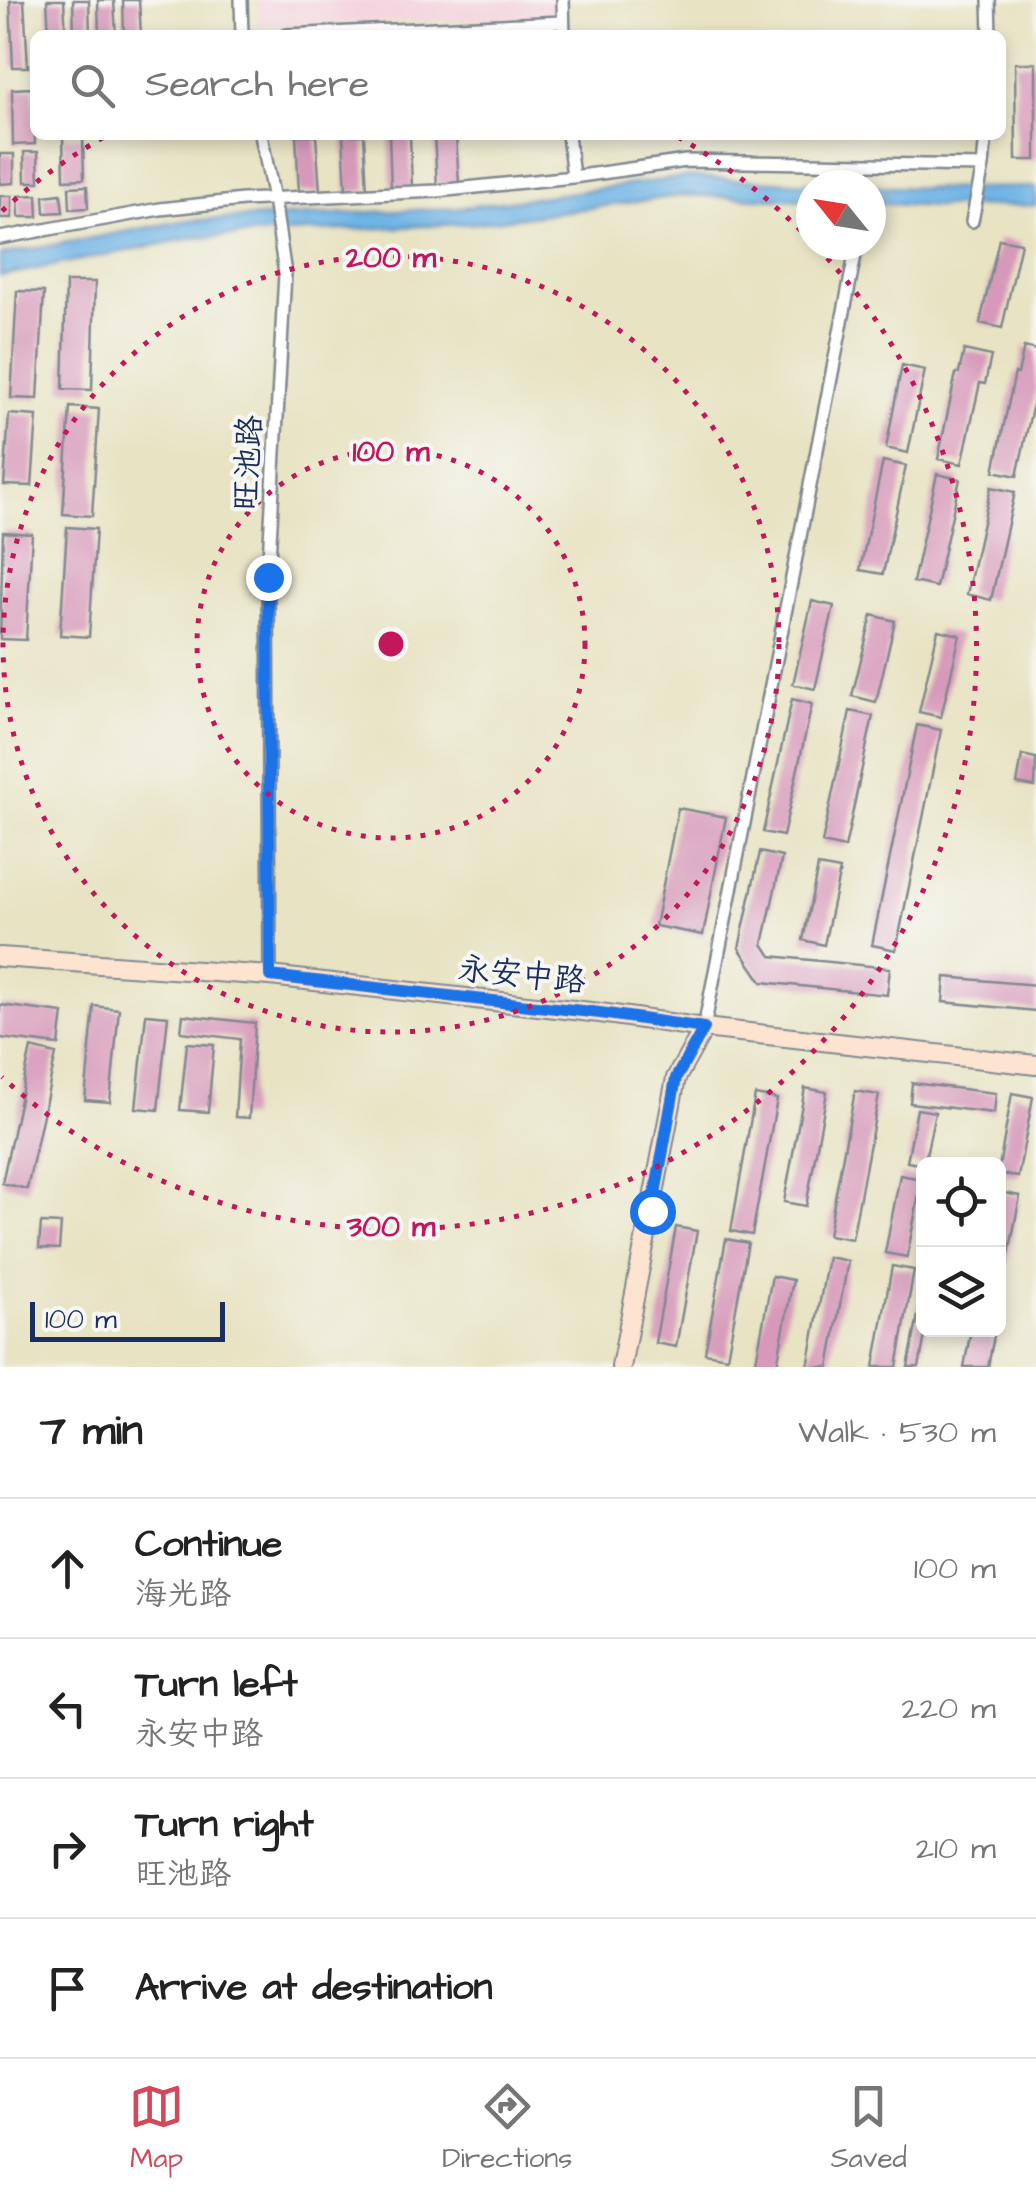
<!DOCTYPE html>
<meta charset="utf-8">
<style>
:root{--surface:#fff;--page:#f2f2f2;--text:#222;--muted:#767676;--line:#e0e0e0;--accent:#d1495b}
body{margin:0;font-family:"Architects Daughter","LXGW WenKai TC",sans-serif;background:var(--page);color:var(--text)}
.controls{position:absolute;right:30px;bottom:30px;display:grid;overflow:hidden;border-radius:15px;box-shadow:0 5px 15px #0003}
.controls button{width:90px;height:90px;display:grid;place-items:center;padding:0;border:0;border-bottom:2px solid var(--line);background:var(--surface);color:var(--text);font:50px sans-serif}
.compass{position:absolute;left:796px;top:170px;width:90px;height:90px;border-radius:50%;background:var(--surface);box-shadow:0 5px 15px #0003;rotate:300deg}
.scale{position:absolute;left:30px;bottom:25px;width:195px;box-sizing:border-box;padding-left:10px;border:5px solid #1b2f5e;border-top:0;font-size:28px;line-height:35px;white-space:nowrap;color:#1b2f5e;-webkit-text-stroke:8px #f6f6f2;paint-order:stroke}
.stop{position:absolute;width:30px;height:30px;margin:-22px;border:8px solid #1a73e8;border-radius:50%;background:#fff}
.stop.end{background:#1a73e8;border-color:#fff;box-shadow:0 2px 10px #0008}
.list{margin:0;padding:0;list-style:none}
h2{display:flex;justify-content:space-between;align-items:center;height:130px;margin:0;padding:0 40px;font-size:42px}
h2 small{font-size:32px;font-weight:400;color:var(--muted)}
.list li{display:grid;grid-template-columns:65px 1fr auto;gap:30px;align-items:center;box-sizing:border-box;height:140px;padding:0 40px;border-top:2px solid var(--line)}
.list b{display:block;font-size:38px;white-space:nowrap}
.list p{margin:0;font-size:32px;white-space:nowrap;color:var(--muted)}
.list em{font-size:32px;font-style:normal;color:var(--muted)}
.icon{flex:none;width:55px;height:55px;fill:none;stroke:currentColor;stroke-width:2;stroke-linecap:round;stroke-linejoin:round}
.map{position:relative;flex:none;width:1036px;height:1367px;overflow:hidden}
.search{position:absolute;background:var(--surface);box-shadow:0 5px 15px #0003;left:30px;right:30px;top:30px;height:110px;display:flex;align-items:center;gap:25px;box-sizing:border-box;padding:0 35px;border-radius:15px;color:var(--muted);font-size:38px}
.sheet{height:690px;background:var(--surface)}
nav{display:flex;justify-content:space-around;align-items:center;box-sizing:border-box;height:140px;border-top:2px solid var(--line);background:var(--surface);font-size:28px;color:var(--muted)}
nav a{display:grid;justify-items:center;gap:5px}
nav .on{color:var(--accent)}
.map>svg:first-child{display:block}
</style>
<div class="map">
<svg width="1036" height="1367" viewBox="0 0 1036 1367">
<rect width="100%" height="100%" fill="#f6f6f2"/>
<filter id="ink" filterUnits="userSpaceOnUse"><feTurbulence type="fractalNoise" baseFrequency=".01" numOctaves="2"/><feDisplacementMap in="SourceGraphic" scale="20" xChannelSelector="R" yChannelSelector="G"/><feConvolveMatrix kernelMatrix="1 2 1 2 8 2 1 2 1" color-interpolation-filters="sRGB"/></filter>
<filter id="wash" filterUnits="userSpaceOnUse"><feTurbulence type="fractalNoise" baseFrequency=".0048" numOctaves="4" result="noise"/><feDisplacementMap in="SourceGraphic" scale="40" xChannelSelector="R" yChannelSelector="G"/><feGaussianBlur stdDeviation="2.25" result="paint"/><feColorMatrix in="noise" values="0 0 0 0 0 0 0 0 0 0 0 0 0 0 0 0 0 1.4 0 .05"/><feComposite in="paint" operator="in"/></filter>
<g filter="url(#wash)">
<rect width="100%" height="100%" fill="#e8e3c3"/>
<path fill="#f4cfdc" d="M 258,0 L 558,0 L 559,17 L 259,26 Z"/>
<path fill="#6eb4e5" stroke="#4472a2" stroke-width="2.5" d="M 686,177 L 852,185 L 811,185 L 811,200 L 685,195 L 477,223 L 191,238 L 0,276 L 0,255 L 183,221 L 457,208 Z
M 871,186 L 941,189 L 1036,187 L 1036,205 L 939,207 L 871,203 Z"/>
<g id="blocks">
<path fill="#d799ba" d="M 24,0 L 28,67 L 13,67 L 10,1 Z
M 47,0 L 64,0 L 66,35 L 49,35 Z
M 73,0 L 89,0 L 90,35 L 74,35 Z
M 98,0 L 114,0 L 116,35 L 99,35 Z
M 123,0 L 139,0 L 141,35 L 124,35 Z
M 1015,63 L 1036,63 L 1036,160 L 1016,160 Z
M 33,88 L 35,144 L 13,145 L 12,89 Z
M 296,135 L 316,135 L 320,192 L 299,193 Z
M 343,135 L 364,135 L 367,191 L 346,192 Z
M 389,135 L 410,135 L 412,188 L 391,189 Z
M 434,135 L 456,135 L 459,185 L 437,186 Z
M 63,137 L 83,137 L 84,179 L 64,180 Z
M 24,152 L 38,152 L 39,182 L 25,182 Z
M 0,154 L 14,154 L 14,183 L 0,184 Z
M 87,186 L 88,208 L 70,209 L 69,187 Z
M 61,194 L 63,212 L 45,213 L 44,196 Z
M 37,195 L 38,217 L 19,217 L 18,196 Z
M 0,196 L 12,196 L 12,218 L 0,218 Z
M 999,239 L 1021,243 L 1002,328 L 980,323 Z
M 66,282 L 95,282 L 92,390 L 63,389 Z
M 17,291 L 44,292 L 38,399 L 11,398 Z
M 1024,347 L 1036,350 L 1036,390 L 1017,476 L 994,471 L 1015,373 L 1018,374 Z
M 964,350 L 991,356 L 985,384 L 980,383 L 962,464 L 938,459 L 956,373 L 959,373 Z
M 902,365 L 925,370 L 908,453 L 886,448 Z
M 70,407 L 99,409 L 92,516 L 63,514 Z
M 9,414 L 37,416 L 32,486 L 4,485 Z
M 883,461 L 906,466 L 883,574 L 860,570 Z
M 937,474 L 960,479 L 936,587 L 913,582 Z
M 991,487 L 1015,492 L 991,600 L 967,594 Z
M 67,527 L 96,529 L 89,637 L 60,635 Z
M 3,532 L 32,534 L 26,640 L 0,639 Z
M 812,601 L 834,606 L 815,689 L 793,684 Z
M 872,615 L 895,621 L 876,702 L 852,696 Z
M 938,630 L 960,635 L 941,717 L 919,712 Z
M 792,699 L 812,704 L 783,836 L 763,832 Z
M 850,711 L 873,716 L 845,848 L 822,843 Z
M 917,725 L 941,730 L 896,950 L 872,945 Z
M 1022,755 L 1036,758 L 1035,787 L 1017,784 Z
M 678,808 L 726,817 L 703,935 L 655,926 Z
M 760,852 L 782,857 L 763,944 L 771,956 L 890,968 L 887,995 L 762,982 L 739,948 Z
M 818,866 L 840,870 L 824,945 L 803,940 Z
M 945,977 L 1036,985 L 1036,1011 L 943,1002 Z
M 0,1005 L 63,1013 L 59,1045 L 0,1038 Z
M 94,1006 L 119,1009 L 110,1102 L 85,1100 Z
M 146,1014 L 168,1016 L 158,1110 L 136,1108 Z
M 183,1015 L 255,1023 L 249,1118 L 235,1117 L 240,1039 L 181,1032 Z
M 187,1043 L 214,1045 L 208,1112 L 180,1110 Z
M 31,1048 L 56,1054 L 27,1189 L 2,1183 Z
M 912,1083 L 996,1093 L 994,1113 L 910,1103 Z
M 805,1088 L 827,1092 L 806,1206 L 784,1202 Z
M 855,1091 L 879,1095 L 852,1239 L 828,1235 Z
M 1012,1093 L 1033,1097 L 1018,1177 L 998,1173 Z
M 755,1095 L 777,1099 L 752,1235 L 731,1231 Z
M 917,1109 L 935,1112 L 924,1165 L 907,1162 Z
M 900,1175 L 922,1179 L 907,1257 L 885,1253 Z
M 999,1192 L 1020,1196 L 1005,1275 L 998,1274 Z
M 41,1223 L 61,1224 L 59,1249 L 39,1248 Z
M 676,1227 L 697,1231 L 676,1347 L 655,1343 Z
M 726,1239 L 748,1243 L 727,1357 L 705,1353 Z
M 828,1257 L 848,1261 L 829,1367 L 808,1367 Z
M 892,1266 L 914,1270 L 897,1367 L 874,1367 Z
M 772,1276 L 793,1280 L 777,1365 L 756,1361 Z
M 922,1295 L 924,1295 L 924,1330 L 926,1330 L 919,1367 L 908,1367 Z
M 971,1330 L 995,1330 L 988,1367 L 964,1367 Z"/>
</g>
</g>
<g filter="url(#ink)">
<use href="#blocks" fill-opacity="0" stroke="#828990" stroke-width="2.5"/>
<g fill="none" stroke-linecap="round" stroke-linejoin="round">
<defs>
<path id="street" d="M 241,0 L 242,35
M 563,0 L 564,35
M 989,0 L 990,35
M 287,35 L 563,22
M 261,135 L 274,199 L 285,274 L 268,577 L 270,976
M 568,135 L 573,177
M 972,221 L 983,166 L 986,135
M 0,238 L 160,209 L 243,200 L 437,191 L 573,177 L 686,161 L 983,166
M 704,1028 L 857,245"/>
<path id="secondary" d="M 0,957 L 270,976 L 600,1013 L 704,1028 L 1036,1065
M 621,1367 L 676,1078 L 704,1028"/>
</defs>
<use href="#street" stroke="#828990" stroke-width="16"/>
<use href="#secondary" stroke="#828990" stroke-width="22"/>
<use href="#street" stroke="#fff" stroke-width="11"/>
<use href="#secondary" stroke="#fde4d1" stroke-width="18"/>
</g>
</g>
<g fill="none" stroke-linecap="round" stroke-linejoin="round" filter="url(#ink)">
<path stroke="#1a73e8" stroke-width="12" d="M 268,577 L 270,976 L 600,1013 L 704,1028 L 676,1078 L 652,1211"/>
</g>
<g fill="none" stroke="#c2185b" stroke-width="5" stroke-dasharray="5 10">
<circle cx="391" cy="644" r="194"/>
<circle cx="391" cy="644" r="388"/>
<path d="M2 211A582 582 0 0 1 104 137M678 137A582 582 0 0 1 810 240M817 247A582 582 0 0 1 2 1077"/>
</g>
<g text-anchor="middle" stroke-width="8" stroke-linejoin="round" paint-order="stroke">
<g font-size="32" fill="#1b2f5e" stroke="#f6f6f2">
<text transform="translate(247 463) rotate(-87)" y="11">旺池路</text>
<text transform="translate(522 974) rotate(6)" y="11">永安中路</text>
</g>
</g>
<circle cx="391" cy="644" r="15" fill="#c2185b" stroke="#f6f6f2" stroke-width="5"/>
<g font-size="30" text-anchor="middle" font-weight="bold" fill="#c2185b" stroke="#f6f6f2" stroke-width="8" stroke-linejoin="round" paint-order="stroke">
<text x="391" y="267">200 m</text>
<text x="391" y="461">100 m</text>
<text x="391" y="1236">300 m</text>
</g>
</svg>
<div class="controls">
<button><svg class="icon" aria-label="locate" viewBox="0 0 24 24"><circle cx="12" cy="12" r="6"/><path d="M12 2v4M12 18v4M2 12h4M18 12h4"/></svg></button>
<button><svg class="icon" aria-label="layers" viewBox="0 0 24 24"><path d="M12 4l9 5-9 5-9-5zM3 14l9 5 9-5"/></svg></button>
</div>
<svg class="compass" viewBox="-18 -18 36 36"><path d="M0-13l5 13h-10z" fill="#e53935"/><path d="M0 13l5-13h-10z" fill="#767676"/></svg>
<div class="scale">100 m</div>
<div class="stop" style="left:652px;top:1211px"></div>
<div class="stop end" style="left:268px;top:577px"></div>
<div class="search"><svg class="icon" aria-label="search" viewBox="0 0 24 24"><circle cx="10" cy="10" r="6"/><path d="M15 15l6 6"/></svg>Search here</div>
</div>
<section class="sheet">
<h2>7 min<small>Walk · 530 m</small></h2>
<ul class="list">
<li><svg class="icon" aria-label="ahead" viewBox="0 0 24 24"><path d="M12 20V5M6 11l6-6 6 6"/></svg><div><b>Continue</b><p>海光路</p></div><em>100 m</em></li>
<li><svg class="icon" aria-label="left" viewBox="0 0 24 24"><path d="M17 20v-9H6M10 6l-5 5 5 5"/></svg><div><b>Turn left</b><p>永安中路</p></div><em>220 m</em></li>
<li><svg class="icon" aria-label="right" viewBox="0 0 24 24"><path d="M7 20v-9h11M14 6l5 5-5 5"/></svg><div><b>Turn right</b><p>旺池路</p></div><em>210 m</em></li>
<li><svg class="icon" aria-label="arrive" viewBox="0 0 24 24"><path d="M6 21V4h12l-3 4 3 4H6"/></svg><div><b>Arrive at destination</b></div></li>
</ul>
</section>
<nav>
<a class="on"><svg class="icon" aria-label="map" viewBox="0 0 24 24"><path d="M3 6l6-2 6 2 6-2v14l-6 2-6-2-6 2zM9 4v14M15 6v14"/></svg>Map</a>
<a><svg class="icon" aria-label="directions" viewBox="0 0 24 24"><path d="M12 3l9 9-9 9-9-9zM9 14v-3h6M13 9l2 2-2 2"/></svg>Directions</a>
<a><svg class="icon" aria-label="saved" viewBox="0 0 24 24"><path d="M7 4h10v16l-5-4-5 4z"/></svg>Saved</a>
</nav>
